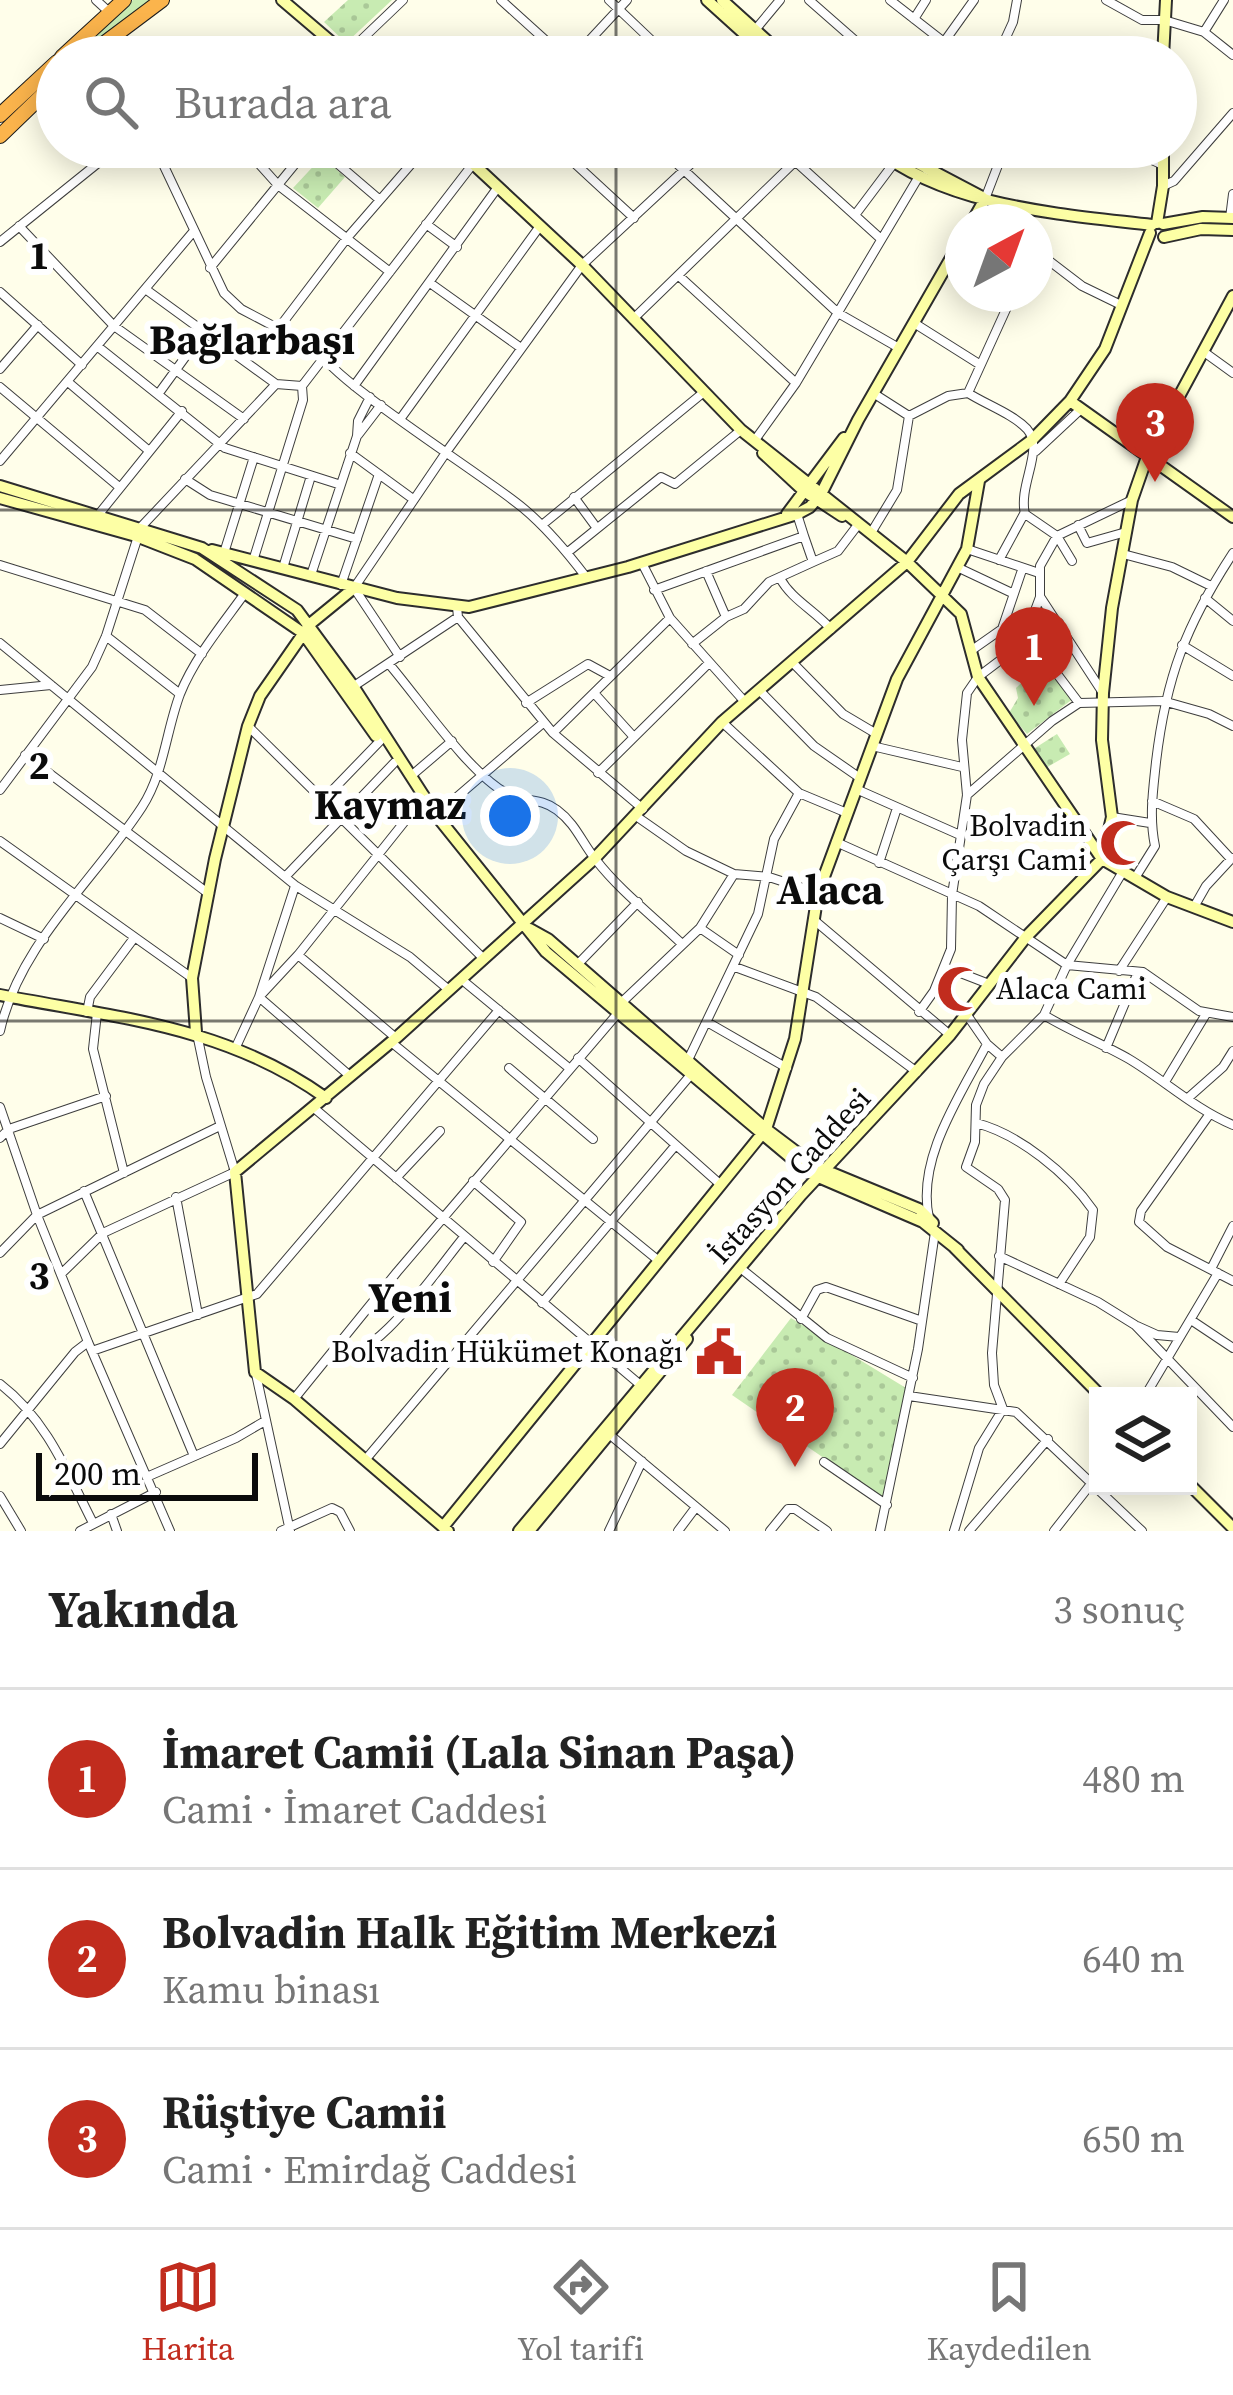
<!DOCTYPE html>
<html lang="tr">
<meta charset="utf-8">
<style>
:root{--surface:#fff;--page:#f6f6f6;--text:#222;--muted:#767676;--line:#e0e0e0;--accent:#c12c1e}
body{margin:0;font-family:"Source Serif 4",serif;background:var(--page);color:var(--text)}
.controls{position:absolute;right:36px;bottom:36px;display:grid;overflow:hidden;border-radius:0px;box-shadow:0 6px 30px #0003}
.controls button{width:108px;height:108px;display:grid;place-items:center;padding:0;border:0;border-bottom:3px solid var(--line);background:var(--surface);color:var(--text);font:60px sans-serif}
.compass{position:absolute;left:945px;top:204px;width:108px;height:108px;border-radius:50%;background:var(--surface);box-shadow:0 6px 30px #0003;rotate:41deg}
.scale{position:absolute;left:36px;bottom:30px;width:222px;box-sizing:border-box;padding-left:12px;border:6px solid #0b0b0b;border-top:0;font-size:33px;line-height:42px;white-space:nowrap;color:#0b0b0b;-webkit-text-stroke:9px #fff;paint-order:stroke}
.you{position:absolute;left:510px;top:816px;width:42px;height:42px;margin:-30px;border:9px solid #fff;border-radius:50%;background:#1a73e8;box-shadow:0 0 0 18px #1a73e833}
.badge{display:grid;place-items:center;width:78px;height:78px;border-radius:50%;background:var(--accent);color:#fff;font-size:39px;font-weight:700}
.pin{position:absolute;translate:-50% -99px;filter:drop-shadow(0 3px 6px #0008)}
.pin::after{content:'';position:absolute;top:63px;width:42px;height:36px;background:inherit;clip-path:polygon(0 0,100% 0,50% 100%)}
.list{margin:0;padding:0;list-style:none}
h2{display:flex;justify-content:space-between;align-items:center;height:156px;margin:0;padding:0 48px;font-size:51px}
h2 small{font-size:39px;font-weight:400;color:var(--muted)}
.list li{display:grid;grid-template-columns:78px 1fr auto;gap:36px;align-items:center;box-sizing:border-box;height:180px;padding:0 48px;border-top:3px solid var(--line)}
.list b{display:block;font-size:45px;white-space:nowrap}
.list p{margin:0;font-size:39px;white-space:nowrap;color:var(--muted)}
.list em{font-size:39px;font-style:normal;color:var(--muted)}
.icon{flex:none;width:66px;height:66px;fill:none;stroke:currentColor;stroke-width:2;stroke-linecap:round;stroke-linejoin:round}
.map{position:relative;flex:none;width:1233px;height:1531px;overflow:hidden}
.search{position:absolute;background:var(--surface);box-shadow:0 6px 30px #0003;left:36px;right:36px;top:36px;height:132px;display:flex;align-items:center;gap:30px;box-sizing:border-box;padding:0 42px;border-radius:66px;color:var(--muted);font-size:45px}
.sheet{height:696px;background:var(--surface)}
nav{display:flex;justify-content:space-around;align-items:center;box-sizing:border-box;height:168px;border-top:3px solid var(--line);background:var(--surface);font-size:33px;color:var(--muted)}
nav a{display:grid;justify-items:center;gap:6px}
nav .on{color:var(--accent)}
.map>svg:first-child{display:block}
</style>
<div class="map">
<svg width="1233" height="1531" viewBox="0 0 1233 1531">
<defs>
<pattern id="park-dots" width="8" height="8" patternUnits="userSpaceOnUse" patternTransform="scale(3)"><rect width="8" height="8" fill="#c8ebb2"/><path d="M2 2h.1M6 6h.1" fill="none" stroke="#aac898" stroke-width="1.8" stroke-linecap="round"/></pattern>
</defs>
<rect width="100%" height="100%" fill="#fffeea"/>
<path fill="#c8ebb2" d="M 133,0 L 151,0 L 77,57 L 68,57 Z"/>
<path fill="url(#park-dots)" d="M 348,0 L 392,0 L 346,43 L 324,22 Z
M 322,157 L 345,177 L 318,208 L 293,188 Z
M 1052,667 L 1074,698 L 1027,734 L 1009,713 L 1018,698 L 1016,688 L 1035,670 Z
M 1057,734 L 1070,754 L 1044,769 L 1032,750 Z
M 791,1318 L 906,1388 L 885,1500 L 732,1395 Z"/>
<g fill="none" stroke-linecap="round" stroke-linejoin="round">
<defs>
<path id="street" d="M 96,0 L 108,11
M 501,0 L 564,57
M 609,0 L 669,57
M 809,0 L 874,57
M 890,0 L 963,57
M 1106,0 L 1142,20 L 1164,20 L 1204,32 L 1233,55
M 914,19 L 926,0
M 755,30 L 780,0
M 1204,32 L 1224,0
M 944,42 L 974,0
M 320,57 L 358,43 L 403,0
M 574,57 L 627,0
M 829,57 L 849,35
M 997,57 L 1013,22 L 1017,0
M 155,147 L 224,293 L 241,309 L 319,350 C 328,378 488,478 523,508 C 547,528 567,552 586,577
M 244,147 L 278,185 L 390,272
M 318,147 L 380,200
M 391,147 L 411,164
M 557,147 L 634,218
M 659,147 L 838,313 L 899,348
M 1123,147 L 1163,165
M 796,162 L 881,239
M 927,170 L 939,147
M 1163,186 L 1174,181 L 1233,113
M 985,199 L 1005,147
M 979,209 L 997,222
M 855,215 L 894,163
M 1230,218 L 1233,194
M 426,224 L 457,247
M 19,226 L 114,326 L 244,419
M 0,242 L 118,147
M 1035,250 L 1082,286 L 1121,305
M 210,268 L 309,147
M 679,276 L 796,383
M 430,283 L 521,348
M 148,291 L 276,384 L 302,386
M 0,292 L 82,365
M 633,319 L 810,147
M 914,323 L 979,364
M 278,329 L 347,238 L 426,147
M 97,346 L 225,448 L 338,484
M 1204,352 L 1233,373
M 0,369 L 38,325
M 68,382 L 148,450
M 354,386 L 498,187
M 0,387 L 118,486
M 159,393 L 202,334
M 873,393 L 909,416
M 968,393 L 1013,294
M 401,418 L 540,226
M 358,435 L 381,405
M 755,440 L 796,383 L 918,178
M 1036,451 L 1081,409
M 350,453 L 413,499
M 0,461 L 193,232
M 185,479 L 210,495 L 357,539
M 574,497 L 596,527
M 99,514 L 182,411
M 542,525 L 704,392
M 1078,525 L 1087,543 L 1126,532
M 871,533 L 897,490 L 909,416 L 948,396 L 968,393 C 985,404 1013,414 1027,429 C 1045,450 1018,484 1025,514 L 1057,536 L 1072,561
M 967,549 L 1039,573
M 568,552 L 661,477 L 675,484 L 741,430
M 224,553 L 254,457
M 1123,554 L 1172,567 L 1211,586
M 999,560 L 1024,514
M 253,561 L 303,400 L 302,386 L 486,147
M 813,562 L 838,551 L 857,526
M 642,563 L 670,618 L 745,702
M 0,565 L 145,610 L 202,654
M 283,568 L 311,476
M 959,568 L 1012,593
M 706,571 L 726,617
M 311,575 L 357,436 L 358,421 L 370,397
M 780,578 C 791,599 814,610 831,629
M 341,585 L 379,474
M 654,590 L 804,536 L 797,514
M 1041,598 L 1103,693
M 1205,598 L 1233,621
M 457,607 L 458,617 L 553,733 L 643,809
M 106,636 L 180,694
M 0,643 L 296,886 L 410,957 L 449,990
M 1023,643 L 1048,662 L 1079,703
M 692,644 L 726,617 L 744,609 L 769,582 L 813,562 L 804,536
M 1182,645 L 1233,676
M 972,650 L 1002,629 L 1022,570
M 1036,652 L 1059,623
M 400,657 L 354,588 L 447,451 L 582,265 L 709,147
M 1048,661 L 1070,644
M 792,662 L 843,714 L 875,733
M 389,664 C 419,699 469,773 506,793 C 524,803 540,797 557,810 C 576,824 582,843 596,860 C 620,891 654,917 682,944
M 351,688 L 458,617
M 0,690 L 51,685
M 759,690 L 814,746 L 860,778
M 594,693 L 632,735
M 526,703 L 588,664 L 610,676
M 722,722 L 799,793 L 847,813
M 248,726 L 484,959
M 553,733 L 670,618
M 872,746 L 962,767
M 25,755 L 209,894
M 598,773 L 708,664
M 411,776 L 452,741
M 856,789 L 960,835
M 0,790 L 92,667 L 106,636 L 141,527 L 276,384
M 967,795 L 1052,721 L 1079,703 L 1163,701 L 1209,714 L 1233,726
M 322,801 L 380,741
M 1152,801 L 1194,819 L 1231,859
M 436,815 L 543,723
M 636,816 L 686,851 L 734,874 L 769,877 L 818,893
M 1112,817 L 1150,823
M 0,841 L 192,978
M 836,842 L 979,906 L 1067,965 L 1143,972 L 1199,1011 L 1233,1017
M 879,863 L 897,808
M 286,876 L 394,763
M 1135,878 L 1155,846 C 1149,817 1153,791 1156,762 C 1166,677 1186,625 1233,553
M 295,886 L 259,997 L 350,1076
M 1194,907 L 1206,886 L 1232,858
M 0,918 L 44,939
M 814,920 L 950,1035
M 700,928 L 739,955
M 298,955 L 396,1038
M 577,965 L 638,902
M 735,967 L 816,997 L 917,1072
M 945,967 L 989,984
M 1119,971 L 1167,897
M 461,979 L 569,1068
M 87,1012 L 90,997 L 134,938
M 919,1012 L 934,991 L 951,949 L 952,895 L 967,795 L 962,740 L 967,693 L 978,677 L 1023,643 L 1040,597 L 1040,566 L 1057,536 L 1132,500
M 97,1013 L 93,1049 L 124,1173
M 967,1015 L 987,1044 L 1002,1057
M 1044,1015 C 1072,1032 1101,1043 1129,1059 C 1164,1080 1195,1109 1233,1125
M 707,1022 L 787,1068
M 0,1031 C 19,944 94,881 142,807 C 164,773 166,731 180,694 C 195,657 222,625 245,593
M 391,1042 L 659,1261
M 1106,1048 L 1138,972
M 235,1049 L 259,997 L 298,955 L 425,796
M 578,1058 L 721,1185
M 688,1060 L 758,914 L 774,839 L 799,793
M 509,1068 L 593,1139
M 1165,1082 L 1206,1014
M 1188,1098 L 1223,1067 L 1233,1051
M 0,1107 L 37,1215 L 88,1342 L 170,1531
M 314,1108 L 644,1388
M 1209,1115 L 1141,1211 L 1139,1222 L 1167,1247 L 1233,1281
M 976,1123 C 1019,1134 1068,1174 1093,1210 L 1090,1237 L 1059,1284
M 0,1138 L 9,1129 L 106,1096
M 396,1178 L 440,1131
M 473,1181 L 521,1222 L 493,1262
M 84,1191 L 194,1456
M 176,1197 L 198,1315
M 929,1218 C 916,1159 960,1096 987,1044
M 0,1253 L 37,1215 L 220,1126
M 999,1256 L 1098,1302 L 1135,1325 L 1233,1427
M 1211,1269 L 1233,1226
M 744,1271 L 827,1338 L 913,1378
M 61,1274 L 103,1233 L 235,1172 L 206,1077 L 197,1034
M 542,1303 L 675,1146
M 801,1319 L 817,1290 L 826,1287 L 922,1321
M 1191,1320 L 1233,1348
M 1137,1326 L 1157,1335 L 1179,1337
M 92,1351 L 257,1294 L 499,1010
M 328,1358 C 372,1369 437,1269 464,1237
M 256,1374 L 290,1531
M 0,1384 C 47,1420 67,1472 93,1523
M 909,1396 L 1016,1412 L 1142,1531
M 1145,1396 L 1218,1273
M 294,1399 L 397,1272 L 618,1013 L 621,1003 L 700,928 L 734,874
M 609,1434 L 725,1531
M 0,1444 L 75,1352 L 88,1342
M 366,1459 L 694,1071
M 824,1462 L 887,1505
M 149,1476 L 236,1438 L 265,1421
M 0,1496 L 21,1531
M 111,1514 L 117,1531
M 80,1531 L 156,1492
M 281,1531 L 332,1508 L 340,1512 L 350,1531
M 609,1531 L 642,1461
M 678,1531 L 696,1507
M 770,1531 L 788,1509 L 795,1509 L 827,1531
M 880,1531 L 918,1349 L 935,1232
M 954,1531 L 979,1448 L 1003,1409 L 994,1385 L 992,1353 L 1005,1200 L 998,1189 L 966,1167 L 975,1142 L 976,1105 L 984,1084 L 1002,1057 L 1044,1015 L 1067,965 L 1122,873
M 969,1531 L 1048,1439
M 1054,1531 L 1098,1475"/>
<path id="secondary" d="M 282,0 L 349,57
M 707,0 L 770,57
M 722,0 L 785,57
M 1163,57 L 1166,0
M 455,147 L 582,265 L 742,431
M 873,147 C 947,207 1060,214 1152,225
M 887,147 L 982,197
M 972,222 L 985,199
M 1157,223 L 1163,186 L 1163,147
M 1163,224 L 1203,217 L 1233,218
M 1164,237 L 1201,229 L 1233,230
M 1070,401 L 1233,517
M 741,430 L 907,562 L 961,614 L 978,677 L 1102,859 L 1167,897 L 1233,922
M 763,453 L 804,491 L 842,516
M 0,486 L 202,548 L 297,610 L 353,686 L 436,815 L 546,952 L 809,1173 L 923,1222 L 958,1250
M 0,498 L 136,536 L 195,559 L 303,633 L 376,736
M 787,514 L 844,438
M 212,550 L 397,598 L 469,607 L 628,567 L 797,514 L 810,507 L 822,492 L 858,420 L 963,237
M 530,929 L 548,939 L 766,1129 L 815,1166 L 919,1209 L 933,1223
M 0,995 C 117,1018 226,1026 326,1098
M 196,1032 L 192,978 L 215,859 L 248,726 L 260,696 L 310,624 L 354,588
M 953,1246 L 1101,1396
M 1188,1483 L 1233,1528
M 443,1527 L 766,1129 L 795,1039 L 818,893 L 897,679 L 967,549 L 979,481
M 448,1531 L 294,1399 L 255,1372 L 235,1172 L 396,1038 L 594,859 L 722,722 L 907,562 L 959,494 L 1032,440 L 1070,401 L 1105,349 L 1150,233
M 519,1531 L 801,1195 L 950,1035 L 1026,937 L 1102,859 L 1112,817 L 1102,740 L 1103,693 L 1112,608 L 1132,500 L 1148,454 L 1233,296
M 529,1531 L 687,1339"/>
<path id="highway" d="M 62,57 L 124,0
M 86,57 L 162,0
M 0,115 L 57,62
M 0,136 L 57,81"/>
</defs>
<use href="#street" stroke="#3e3e3e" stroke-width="10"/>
<use href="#secondary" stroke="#2d2d2d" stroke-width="14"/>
<use href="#highway" stroke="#1c1c1c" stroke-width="16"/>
<use href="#street" stroke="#fff" stroke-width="8"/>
<use href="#secondary" stroke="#fdffa5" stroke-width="10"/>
<use href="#highway" stroke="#fbb44c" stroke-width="14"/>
</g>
<path fill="none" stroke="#0b0b0b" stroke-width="3" stroke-opacity="0.55" d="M 616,0 L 616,57M 616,147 L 616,1531M 0,510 L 1233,510M 0,1021 L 1233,1021"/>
<defs>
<symbol id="mosque-bare" viewBox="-9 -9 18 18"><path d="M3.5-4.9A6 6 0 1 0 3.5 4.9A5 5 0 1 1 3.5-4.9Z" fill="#c12c1e" stroke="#fff" stroke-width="2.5" paint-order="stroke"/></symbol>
<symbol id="civic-bare" viewBox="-9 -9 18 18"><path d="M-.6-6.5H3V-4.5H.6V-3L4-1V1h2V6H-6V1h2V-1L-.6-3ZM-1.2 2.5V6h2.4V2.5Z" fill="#c12c1e" stroke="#fff" stroke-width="2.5" paint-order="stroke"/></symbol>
</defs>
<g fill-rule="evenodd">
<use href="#mosque-bare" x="1090" y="810" width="66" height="66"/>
<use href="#mosque-bare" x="927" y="956" width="66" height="66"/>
<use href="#civic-bare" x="686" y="1319" width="66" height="66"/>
</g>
<g text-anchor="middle" stroke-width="12" stroke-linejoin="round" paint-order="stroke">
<g font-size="30" fill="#0b0b0b" stroke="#fff" text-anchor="end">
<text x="1087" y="836">Bolvadin<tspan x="1087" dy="34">Çarşı Cami</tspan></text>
<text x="996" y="999" text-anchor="start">Alaca Cami</text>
<text x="683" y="1362">Bolvadin Hükümet Konağı</text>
</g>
<g font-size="30" fill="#0b0b0b" stroke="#fff">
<text transform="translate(790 1176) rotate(-48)" y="10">İstasyon Caddesi</text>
</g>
<g font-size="42" font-weight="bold" fill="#0b0b0b" stroke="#fff">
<text x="252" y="354">Bağlarbaşı</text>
<text x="390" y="819">Kaymaz</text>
<text x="830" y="904">Alaca</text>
<text x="410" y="1312">Yeni</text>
</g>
</g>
<g font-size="39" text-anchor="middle" font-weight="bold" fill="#0b0b0b" stroke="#fff" stroke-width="12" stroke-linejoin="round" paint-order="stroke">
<text x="39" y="269">1</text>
<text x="39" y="779">2</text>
<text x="39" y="1289">3</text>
</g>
</svg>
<div class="controls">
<button><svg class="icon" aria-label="layers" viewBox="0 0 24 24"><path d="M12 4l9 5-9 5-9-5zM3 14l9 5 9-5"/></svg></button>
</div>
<svg class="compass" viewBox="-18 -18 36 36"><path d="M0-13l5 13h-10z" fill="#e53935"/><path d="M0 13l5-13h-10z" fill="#767676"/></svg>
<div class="scale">200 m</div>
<div class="you"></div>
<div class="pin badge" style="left:1034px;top:706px">1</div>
<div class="pin badge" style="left:795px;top:1467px">2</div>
<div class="pin badge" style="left:1155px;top:482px">3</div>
<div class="search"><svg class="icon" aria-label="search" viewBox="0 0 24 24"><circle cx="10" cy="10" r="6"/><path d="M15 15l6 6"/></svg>Burada ara</div>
</div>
<section class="sheet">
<h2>Yakında<small>3 sonuç</small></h2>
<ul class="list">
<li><span class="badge">1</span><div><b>İmaret Camii (Lala Sinan Paşa)</b><p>Cami · İmaret Caddesi</p></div><em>480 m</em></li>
<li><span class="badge">2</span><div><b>Bolvadin Halk Eğitim Merkezi</b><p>Kamu binası</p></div><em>640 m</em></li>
<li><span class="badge">3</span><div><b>Rüştiye Camii</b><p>Cami · Emirdağ Caddesi</p></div><em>650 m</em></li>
</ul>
</section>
<nav>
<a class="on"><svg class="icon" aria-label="map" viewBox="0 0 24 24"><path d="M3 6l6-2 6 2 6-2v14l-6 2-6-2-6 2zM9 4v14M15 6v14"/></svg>Harita</a>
<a><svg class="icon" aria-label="directions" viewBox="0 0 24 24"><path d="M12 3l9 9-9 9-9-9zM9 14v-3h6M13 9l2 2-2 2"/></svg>Yol tarifi</a>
<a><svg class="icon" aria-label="saved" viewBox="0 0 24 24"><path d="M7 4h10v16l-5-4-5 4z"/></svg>Kaydedilen</a>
</nav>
